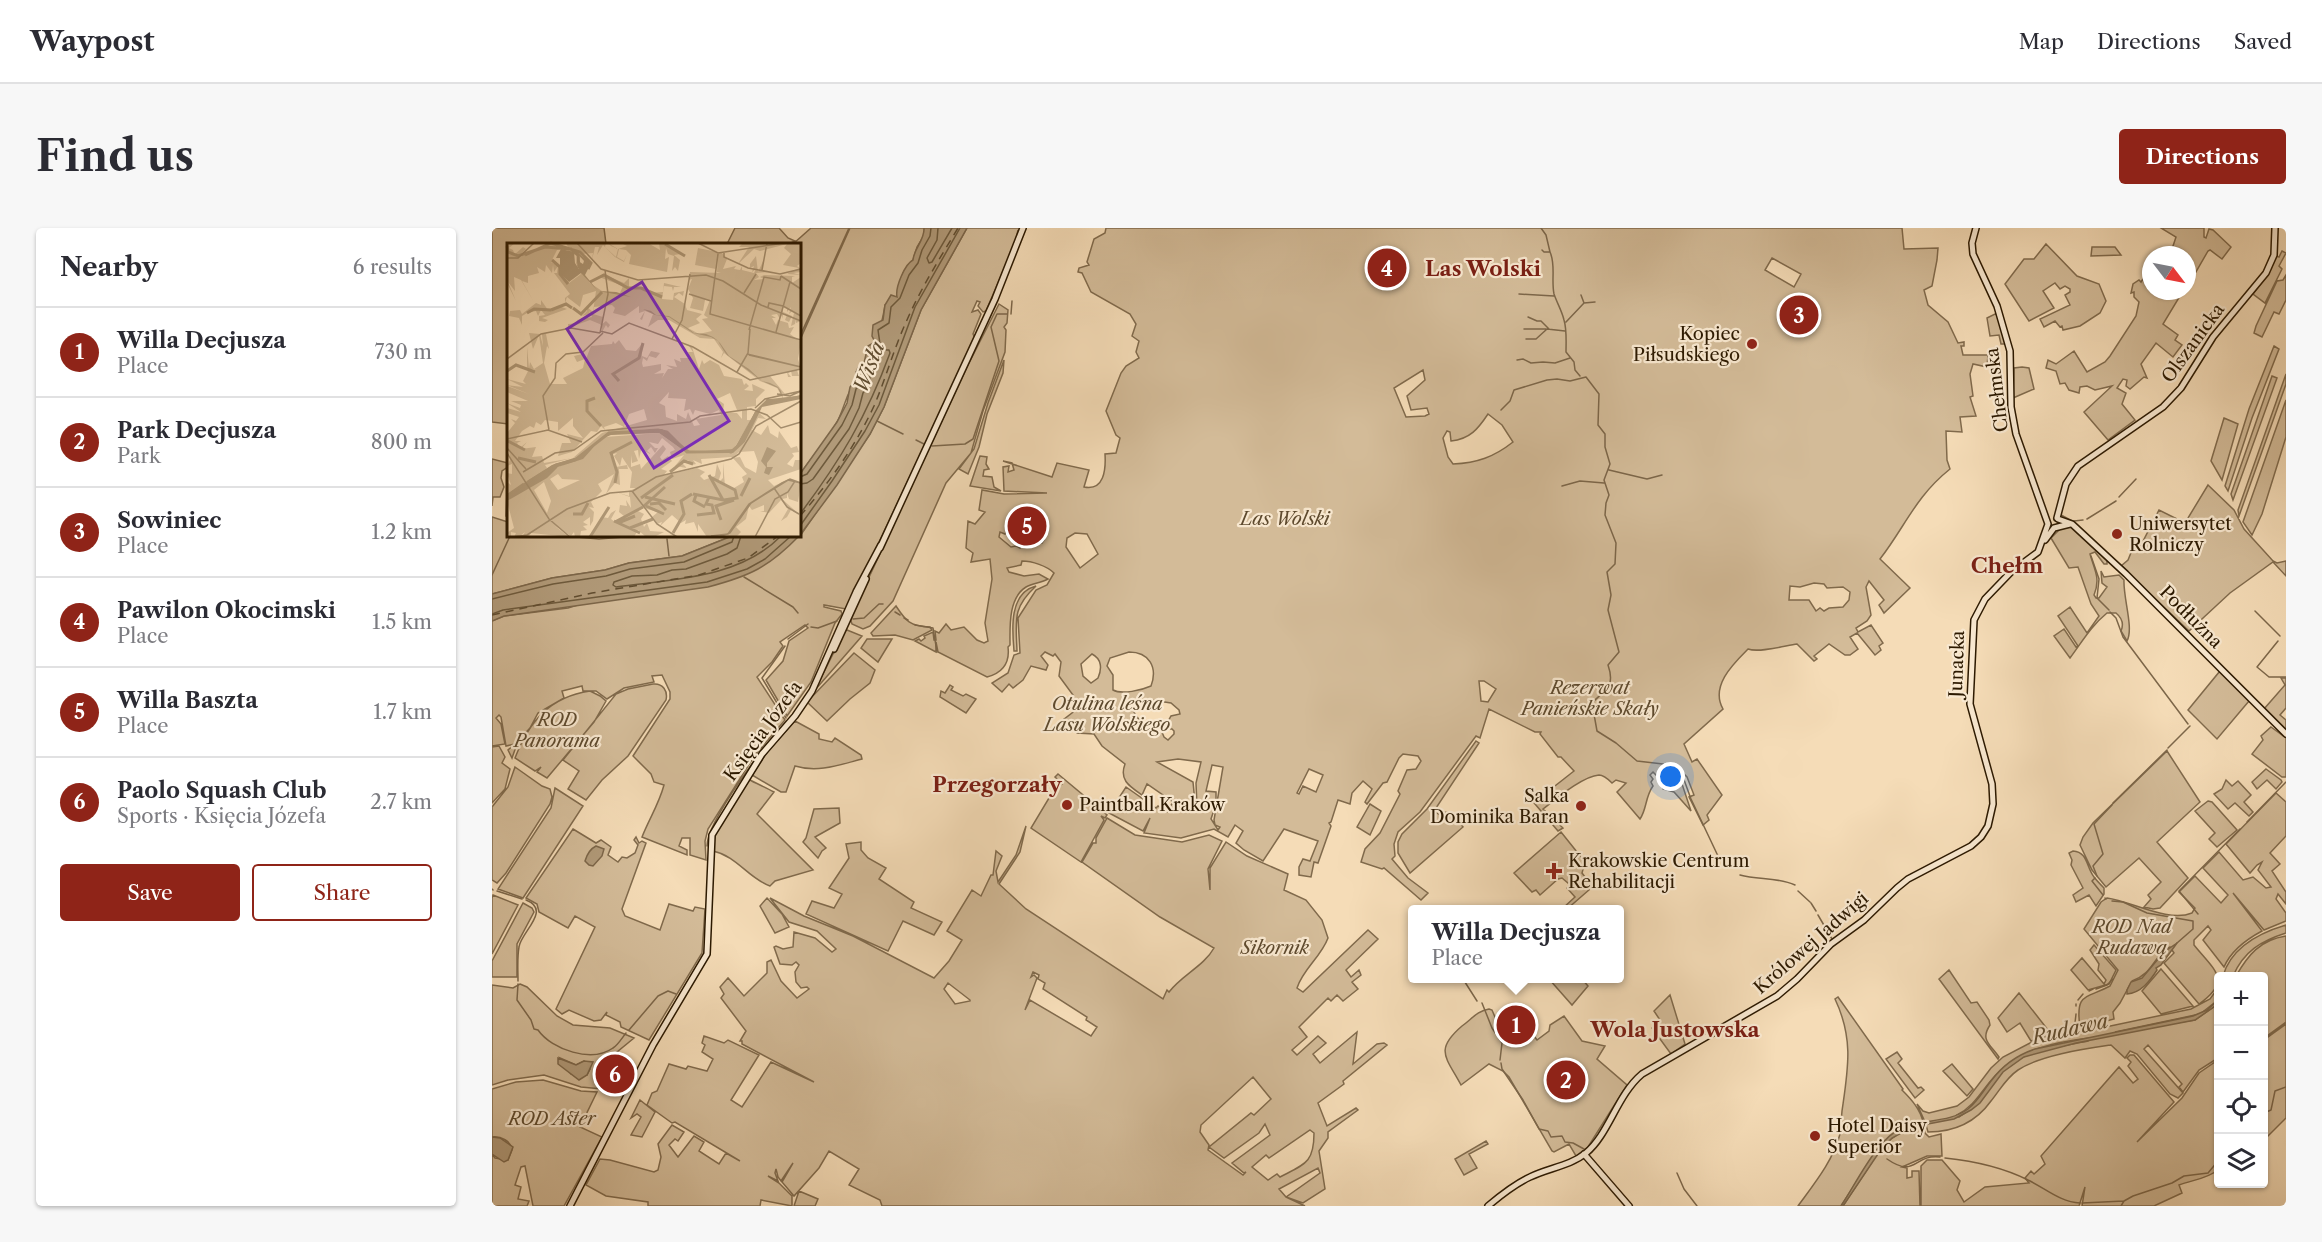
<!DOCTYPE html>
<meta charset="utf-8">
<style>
:root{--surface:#fff;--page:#f7f7f7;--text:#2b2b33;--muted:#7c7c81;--line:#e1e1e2;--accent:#8f2418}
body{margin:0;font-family:"Libre Caslon Text",serif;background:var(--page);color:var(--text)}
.controls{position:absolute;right:18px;bottom:18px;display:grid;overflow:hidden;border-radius:6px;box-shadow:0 2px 4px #0004}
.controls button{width:54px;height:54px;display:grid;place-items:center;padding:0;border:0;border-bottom:2px solid var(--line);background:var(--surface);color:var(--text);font:30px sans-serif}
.compass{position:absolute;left:1650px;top:18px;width:54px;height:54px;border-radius:50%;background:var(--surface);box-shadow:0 2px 4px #0004;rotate:122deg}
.you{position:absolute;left:1179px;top:549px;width:21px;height:21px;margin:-15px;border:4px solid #fff;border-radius:50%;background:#1a73e8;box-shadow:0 0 0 9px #1a73e833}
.badge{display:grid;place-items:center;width:39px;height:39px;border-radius:50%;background:var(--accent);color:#fff;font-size:20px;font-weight:700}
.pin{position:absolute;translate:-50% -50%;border:3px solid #fff;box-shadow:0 2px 6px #0006}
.popup{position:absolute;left:916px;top:677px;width:216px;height:78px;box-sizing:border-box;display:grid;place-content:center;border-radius:6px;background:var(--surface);filter:drop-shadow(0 2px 4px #0005);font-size:20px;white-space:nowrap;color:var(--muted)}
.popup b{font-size:22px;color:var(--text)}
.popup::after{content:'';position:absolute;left:50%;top:100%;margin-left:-12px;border:12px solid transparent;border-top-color:var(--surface)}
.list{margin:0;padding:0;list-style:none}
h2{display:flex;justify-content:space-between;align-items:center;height:78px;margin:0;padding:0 24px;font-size:26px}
h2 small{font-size:20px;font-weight:400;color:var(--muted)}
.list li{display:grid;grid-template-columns:39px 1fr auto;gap:18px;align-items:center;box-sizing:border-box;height:90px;padding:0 24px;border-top:2px solid var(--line)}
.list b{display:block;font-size:22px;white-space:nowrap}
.list p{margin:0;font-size:20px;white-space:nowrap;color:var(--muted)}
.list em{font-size:20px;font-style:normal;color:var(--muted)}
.actions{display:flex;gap:12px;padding:18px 24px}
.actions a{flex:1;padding:14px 0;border:2px solid var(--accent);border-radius:6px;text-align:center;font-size:21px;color:var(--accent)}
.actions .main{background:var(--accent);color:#fff}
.icon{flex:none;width:33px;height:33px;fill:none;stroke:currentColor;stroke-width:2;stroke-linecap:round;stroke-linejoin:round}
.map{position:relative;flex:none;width:1794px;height:978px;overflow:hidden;border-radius:6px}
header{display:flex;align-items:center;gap:36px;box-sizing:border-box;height:84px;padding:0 30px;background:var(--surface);border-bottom:2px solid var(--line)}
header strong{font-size:28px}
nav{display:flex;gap:33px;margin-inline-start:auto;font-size:21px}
.intro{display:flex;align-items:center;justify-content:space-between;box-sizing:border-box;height:144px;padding:0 36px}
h1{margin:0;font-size:42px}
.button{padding:15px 27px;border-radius:6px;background:var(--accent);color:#fff;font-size:21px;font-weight:700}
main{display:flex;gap:36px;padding:0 36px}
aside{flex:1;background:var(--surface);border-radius:6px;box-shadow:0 2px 4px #0004}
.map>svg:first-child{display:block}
</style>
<header>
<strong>Waypost</strong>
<nav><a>Map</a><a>Directions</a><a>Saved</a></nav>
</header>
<div class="intro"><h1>Find us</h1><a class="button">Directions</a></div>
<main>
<aside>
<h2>Nearby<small>6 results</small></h2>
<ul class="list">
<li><span class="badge">1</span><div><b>Willa Decjusza</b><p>Place</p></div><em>730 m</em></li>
<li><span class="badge">2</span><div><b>Park Decjusza</b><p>Park</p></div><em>800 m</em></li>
<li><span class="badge">3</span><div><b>Sowiniec</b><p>Place</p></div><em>1.2 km</em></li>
<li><span class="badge">4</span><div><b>Pawilon Okocimski</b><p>Place</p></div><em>1.5 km</em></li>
<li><span class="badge">5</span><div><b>Willa Baszta</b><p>Place</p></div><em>1.7 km</em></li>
<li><span class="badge">6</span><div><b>Paolo Squash Club</b><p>Sports · Księcia Józefa</p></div><em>2.7 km</em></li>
</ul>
<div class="actions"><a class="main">Save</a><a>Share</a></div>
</aside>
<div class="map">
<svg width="1794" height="978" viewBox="0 0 1794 978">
<rect width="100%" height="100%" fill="#f5dcb7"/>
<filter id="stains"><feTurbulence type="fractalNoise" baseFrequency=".00333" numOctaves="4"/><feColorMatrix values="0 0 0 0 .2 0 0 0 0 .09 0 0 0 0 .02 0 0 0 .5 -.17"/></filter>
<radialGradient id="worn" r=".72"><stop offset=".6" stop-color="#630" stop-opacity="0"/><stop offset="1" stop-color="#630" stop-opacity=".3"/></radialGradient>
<path fill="#d3bb98" stroke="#806a4c" stroke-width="1.5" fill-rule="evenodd" d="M 0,0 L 112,0 L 114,16 L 16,16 L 16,196 L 0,194 Z
M 243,0 L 287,0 L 296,10 L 303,13 L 297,16 L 235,16 Z
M 319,0 L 357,0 L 308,108 L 308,16 L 301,16 Z
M 358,0 L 432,0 L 433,6 L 425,19 L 421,32 L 411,45 L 405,69 L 393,77 C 390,96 384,119 372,135 C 367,142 362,141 365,151 C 355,163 353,178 346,192 C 336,211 320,229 308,246 L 308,112 Z
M 475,0 L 529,0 L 525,9 L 526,2 L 523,15 L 494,83 L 491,84 L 486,78 L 488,74 L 485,73 L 480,84 L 486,82 L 489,86 L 481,106 L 483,110 L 389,310 L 354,381 L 332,377 L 332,379 L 349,383 L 350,386 L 343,395 L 319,454 L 295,488 L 274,452 L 291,433 L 297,413 L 316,400 L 313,397 L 288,414 L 291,418 L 280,434 L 265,449 L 293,492 L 263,527 L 216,601 L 213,613 L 214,632 L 198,627 L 198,610 L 190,610 L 187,618 L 195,622 L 195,627 L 150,609 C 157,591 167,576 172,557 L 162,554 L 159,546 L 141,528 L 178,471 L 178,464 L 170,447 L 160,448 L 162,454 L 132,460 L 115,471 L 104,463 L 91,463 L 90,458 L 70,463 L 72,470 L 46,485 L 38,500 L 26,513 L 20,530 L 16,522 L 23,516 L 14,518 L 9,489 L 7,487 L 4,490 L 9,496 L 13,516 L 0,518 L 0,393 L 12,388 L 76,380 L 308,308 L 378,206 L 392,179 L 429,82 Z
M 614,0 L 1410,0 L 1412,21 L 1446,20 L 1445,32 L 1440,58 L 1432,62 L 1436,77 L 1456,94 L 1466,115 L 1472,114 L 1472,118 L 1469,118 L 1471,127 L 1496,127 L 1495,139 L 1481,136 L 1478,146 L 1481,168 L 1478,169 L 1484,188 L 1468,189 L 1470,204 L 1454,203 L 1455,232 L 1458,241 C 1423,269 1413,299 1388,331 L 1418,360 L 1392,385 L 1387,377 L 1392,372 L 1377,353 L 1374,359 L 1379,387 L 1375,393 L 1364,400 L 1366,404 L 1379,397 L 1391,415 L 1387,418 L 1389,422 L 1383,427 L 1365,405 L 1358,409 L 1366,421 L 1358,427 L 1353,427 L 1337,416 L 1322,428 L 1325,431 L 1322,433 L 1305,416 C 1292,418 1267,425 1256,421 C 1241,436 1218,458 1231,481 L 1192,516 L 1200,534 L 1205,531 L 1230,567 L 1215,587 L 1217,592 L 1211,597 L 1197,569 L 1202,567 L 1195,549 L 1191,545 L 1187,547 L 1199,583 L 1182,564 L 1171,561 L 1171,559 L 1175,560 L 1180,556 L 1170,544 L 1164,547 L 1161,544 L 1158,547 L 1161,551 L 1159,554 L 1161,558 C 1153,569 1155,581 1148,591 L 1125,564 L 1134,555 L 1124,552 L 1120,555 C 1116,551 1112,547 1107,547 C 1091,548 1064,571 1051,581 L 1071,600 L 1066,603 L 1032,563 L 1034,562 L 1045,572 L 1082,543 L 1069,529 L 1066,529 L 1048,506 L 1049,504 L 1043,504 L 997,481 L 988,510 L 984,508 L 928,584 L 906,604 L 902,616 L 903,628 L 900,631 L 916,650 L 936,665 L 929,672 L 892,640 L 890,641 L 869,634 L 873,621 L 888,605 L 908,566 L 906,563 L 915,542 L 924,541 L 929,533 L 926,528 L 911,526 L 907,530 L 895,554 L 891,555 L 875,576 L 873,574 L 880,561 L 871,553 L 860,565 L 858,576 L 846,572 L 839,594 L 837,595 L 839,598 L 826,635 L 822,634 L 819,649 L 807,647 L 807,639 L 811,631 L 818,633 L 826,613 L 792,601 L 771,633 L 752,622 L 744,615 L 751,603 L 743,597 L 736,609 L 722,601 L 689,610 L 652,605 L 658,590 L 651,603 L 619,586 L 617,585 L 634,559 L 664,580 L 666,578 L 675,584 L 681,574 L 655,556 L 650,567 C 637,558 627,552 633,536 L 610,518 L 602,506 L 585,505 L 583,493 L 571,492 L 589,478 L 582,475 L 581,467 L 567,448 L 569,434 L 563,426 L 561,428 L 553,424 L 549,428 L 556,437 L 554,442 L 539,438 L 531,452 L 521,460 L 517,456 L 510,464 L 500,455 L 516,445 L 522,427 L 528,425 L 526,390 L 544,362 L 555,357 L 562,345 C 555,338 540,333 530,333 L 529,337 L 515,340 L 517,344 L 532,348 L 547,346 L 556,351 C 549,355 541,355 534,359 C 516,370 518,400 518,417 L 516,419 C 518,435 510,445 495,449 L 446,424 L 444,414 L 444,424 L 423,413 L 427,411 L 429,413 L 433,410 L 432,408 L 441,404 L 442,412 L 444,412 L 443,403 L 447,405 L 454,396 L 459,402 L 472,399 L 485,412 L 492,415 L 496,413 L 493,395 L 500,351 L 498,331 L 479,334 L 481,325 L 474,320 L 476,293 L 483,296 L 493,284 L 487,282 L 490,262 L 512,266 L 555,265 L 512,263 L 511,239 L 517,238 L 516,244 L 522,242 L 520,235 L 511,233 L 560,249 L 565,235 L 597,242 L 592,259 C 612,263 614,242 613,226 L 624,225 L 628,210 L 624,207 L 614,183 L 629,145 L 634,138 L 647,130 L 644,124 L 647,113 L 640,108 L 644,96 L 638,86 L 599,64 L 590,45 L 586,44 L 587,40 L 597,37 L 595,34 L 602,11 L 613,5 ZM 1280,30 L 1309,46 L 1302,59 L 1273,42 ZM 931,142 L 933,152 L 915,168 L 919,182 L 935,180 L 937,186 L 933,188 L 914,189 L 902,160 ZM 996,186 L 1010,197 L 1021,214 C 1002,229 985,235 961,236 L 956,229 L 951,210 L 955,203 L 958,204 L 959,213 C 978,211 986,201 996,186 ZM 535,293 L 539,295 L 536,303 L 537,308 L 549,307 L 552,312 L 550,315 L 540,310 L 528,320 L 524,318 L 519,319 L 507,309 L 508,304 L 513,306 L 518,300 L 526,295 L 528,300 L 532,299 ZM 583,305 L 595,306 L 606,326 L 588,340 L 574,319 L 575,310 ZM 1322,355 L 1332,356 L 1335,360 L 1351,359 L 1358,364 L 1357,372 L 1351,379 L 1337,380 L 1332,383 L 1328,380 L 1324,383 L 1317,372 L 1297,372 L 1298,358 L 1308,359 ZM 637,424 C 657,424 666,439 659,458 C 650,462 630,467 621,462 L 621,447 L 615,438 L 618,430 ZM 600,426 C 610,431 610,441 606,450 L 599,455 L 591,448 L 589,436 ZM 987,453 L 992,453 L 1004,461 L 996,474 L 989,473 ZM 653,471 L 679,475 L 687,482 L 688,486 L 679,488 L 674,497 L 675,501 L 680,501 L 682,503 L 682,506 L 676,512 L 672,509 L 670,504 C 658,499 647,496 641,482 ZM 686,531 L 709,534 L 704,555 L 705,578 L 703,574 L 701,554 L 665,534 ZM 720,537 L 731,539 L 722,592 L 723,597 L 728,599 L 726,602 L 719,591 L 724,576 L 724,564 L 714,563 ZM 817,541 L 831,547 L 824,564 L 811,558 L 807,566 L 805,565 Z
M 1669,0 L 1712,0 L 1712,9 L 1714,10 L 1717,1 L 1721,2 L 1739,19 L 1730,31 L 1718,22 L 1716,23 L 1701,49 L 1699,48 L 1695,56 L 1695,27 L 1678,27 L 1684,9 Z
M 1554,16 L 1585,48 L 1607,56 L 1614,73 L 1608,85 L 1588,98 L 1571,102 L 1570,98 L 1568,99 L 1563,93 L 1552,99 L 1548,91 L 1578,77 L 1573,67 L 1578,64 L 1578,61 L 1573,58 L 1568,61 L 1563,55 L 1551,63 L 1562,80 L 1537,93 L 1513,56 L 1532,31 L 1542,31 Z
M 1600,19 L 1623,19 L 1629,27 L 1599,28 Z
M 1790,23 L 1794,25 L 1787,38 L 1790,41 L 1773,75 L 1761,66 L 1773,50 L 1784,28 L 1787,29 Z
M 1659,39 L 1659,63 L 1691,63 L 1671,96 L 1686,107 L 1683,112 L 1690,117 L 1681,129 L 1664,115 L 1649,136 L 1655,150 L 1652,149 L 1638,161 L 1634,158 L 1635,152 L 1631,151 L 1625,160 L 1634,165 L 1630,176 L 1643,192 L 1616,212 L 1592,184 L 1620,158 L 1603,162 L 1595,158 L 1588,159 L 1587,165 L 1577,162 L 1573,155 L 1568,156 L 1564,143 L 1554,140 L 1556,132 L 1564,136 L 1582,123 L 1595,144 L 1613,134 L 1618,128 L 1644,88 L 1647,74 L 1642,69 L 1642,64 L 1639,65 L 1641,56 L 1647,52 L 1649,54 Z
M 1794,47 L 1794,72 L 1787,86 L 1782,84 L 1770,109 L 1762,105 L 1764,98 L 1785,53 L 1791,52 Z
M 507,76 L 516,82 L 515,95 L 512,99 L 514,102 L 513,124 L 491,183 L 479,225 L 454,255 L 401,373 L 378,398 L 371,401 L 360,396 L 358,390 L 475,139 Z
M 1505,85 L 1513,116 L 1509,116 L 1507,107 L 1498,108 L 1495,90 Z
M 1782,118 L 1787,121 L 1760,190 L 1736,263 L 1733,258 L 1757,181 Z
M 512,132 L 511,145 L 495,186 L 487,219 L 476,246 L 467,241 L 482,221 L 496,175 Z
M 1530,139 L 1537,140 L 1542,161 L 1521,170 L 1522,140 Z
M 1794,146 L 1794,156 L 1747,288 L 1746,282 Z
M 1780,148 L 1785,150 L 1741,272 L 1739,266 Z
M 1794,172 L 1794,209 L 1770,286 L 1760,307 L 1751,294 Z
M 1732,190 L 1746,196 L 1730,252 L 1719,233 Z
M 488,228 L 495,229 L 494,236 L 497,241 L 492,242 L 491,248 L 500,249 L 502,259 L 509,263 L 478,258 Z
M 0,231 L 16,235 L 16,289 L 14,288 L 16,239 L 10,243 L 9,250 L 12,259 L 8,269 L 1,269 L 0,278 Z
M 1716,257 L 1742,282 L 1752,301 L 1781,333 L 1785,335 L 1794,333 L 1794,348 L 1781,334 L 1738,365 L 1697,403 L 1629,338 L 1636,332 L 1643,315 L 1649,317 L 1667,282 L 1693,295 Z
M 0,289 L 16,294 L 16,308 L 73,308 L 107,311 L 144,308 L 240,308 L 190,328 L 137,335 L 113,342 L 60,350 L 0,366 Z
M 1578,297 L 1615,330 L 1615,336 L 1612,336 L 1603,324 L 1598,326 C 1602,341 1609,350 1602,367 L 1604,370 L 1607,370 L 1615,359 L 1610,355 L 1609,343 L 1612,349 L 1627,347 L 1632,352 C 1631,370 1642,400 1635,413 L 1629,403 C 1632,396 1630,390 1624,385 L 1615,385 C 1599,398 1590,414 1578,430 L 1562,408 L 1572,401 L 1584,419 L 1586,418 L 1566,388 L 1578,379 L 1595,405 L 1607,388 L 1599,376 L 1586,339 L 1577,340 L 1559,310 L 1568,301 Z
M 544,358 C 520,380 524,392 525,423 L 522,423 C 520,401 517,365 544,358 Z
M 404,378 C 414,393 417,398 438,399 L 440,402 L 421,412 L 403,407 L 381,408 L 379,405 Z
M 355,402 L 370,408 L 323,462 L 352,404 Z
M 375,411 L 400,411 L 386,434 L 369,420 Z
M 362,425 L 383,442 L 378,455 L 358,471 L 335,493 L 315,474 Z
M 1728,443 L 1757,473 L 1725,511 L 1696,482 Z
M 1789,450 L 1794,450 L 1794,480 L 1788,487 L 1794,492 L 1794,502 L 1772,481 L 1793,457 Z
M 161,456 C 171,455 176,463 174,472 L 136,528 L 110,552 L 94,572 L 76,561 L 87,543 L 71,532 L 124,466 L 136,461 Z
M 458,457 L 461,459 L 459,462 L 471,468 L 474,466 L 484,471 L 474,485 L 448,469 L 449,463 L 453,465 Z
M 98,463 L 108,468 L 114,473 L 102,494 L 55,550 L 45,544 L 49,539 L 43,543 L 23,530 C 37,494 57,469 98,463 Z
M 303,493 L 327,506 L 327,511 L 340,514 L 343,510 L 369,527 L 370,531 C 347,537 326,545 303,538 L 294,564 L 289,564 L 260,547 L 276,523 Z
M 1779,499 L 1794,510 L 1794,549 L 1790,549 L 1760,526 L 1771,512 L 1769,508 Z
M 984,513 L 987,515 L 983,521 L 942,583 L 948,587 L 950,584 L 961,585 L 971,599 L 918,645 L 906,625 L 906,614 L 910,606 L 935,581 Z
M 7,518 L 13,529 L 10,535 L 18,541 L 13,561 L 0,575 L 0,519 Z
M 1675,523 L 1708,574 L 1665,614 L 1696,650 L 1668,680 L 1661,681 L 1652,679 L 1659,671 L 1656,667 L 1669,654 L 1647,630 L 1614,659 L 1600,642 L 1588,617 L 1591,609 L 1601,595 Z
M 23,539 L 50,558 L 58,561 L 60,569 L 58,576 L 14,645 L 5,655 L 0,652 L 0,579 L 16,559 Z
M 1774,541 L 1789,552 L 1790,554 L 1784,561 L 1775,552 L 1765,561 L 1760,554 Z
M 566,546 L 615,587 L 613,590 L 609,588 L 612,592 L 589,634 L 539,600 L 560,565 L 570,556 L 563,549 Z
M 256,551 C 265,556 273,559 282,564 L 265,586 L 321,642 L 283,653 L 278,658 C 256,650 245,628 221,623 C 220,598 243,572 256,551 Z
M 1734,552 L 1740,558 L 1746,553 L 1759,567 L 1752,574 L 1761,584 L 1757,588 L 1743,575 L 1736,581 L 1722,566 L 1730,561 Z
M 63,560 L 91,578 L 31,670 L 6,661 L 59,580 Z
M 1784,565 L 1794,574 L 1794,608 L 1778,625 L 1788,636 L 1780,643 L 1794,664 L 1794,676 L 1786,666 L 1784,671 L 1794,685 L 1794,693 L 1772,702 L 1741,665 L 1770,703 C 1755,711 1739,723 1732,739 L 1711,712 L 1719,702 L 1716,698 L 1702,712 L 1702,717 C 1722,742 1741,752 1707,776 L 1672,735 L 1682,725 L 1678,719 C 1660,729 1662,745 1640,753 L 1628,775 L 1621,784 L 1622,791 L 1588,800 C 1583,764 1594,771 1618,758 L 1626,742 L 1592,701 L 1609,674 L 1615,670 C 1639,673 1676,695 1700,685 L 1703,680 L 1687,664 L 1703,648 L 1729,675 L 1736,667 L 1711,640 L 1727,624 L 1751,652 L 1761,649 L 1774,660 L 1779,659 L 1766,642 L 1770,634 L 1765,637 L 1758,645 L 1734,616 Z
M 1716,573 L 1720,574 L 1745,602 L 1725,619 L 1717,611 L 1723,605 L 1703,583 Z
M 878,576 L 889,583 L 878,607 L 865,599 Z
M 347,580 L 348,595 L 323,609 L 334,620 L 330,623 L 326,630 L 311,614 L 314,610 L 322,581 Z
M 615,590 L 643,607 L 690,614 L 717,607 L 730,613 L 716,641 L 718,662 L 718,640 L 734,614 L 755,628 L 796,646 L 792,662 L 814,672 L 830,692 L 836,710 C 829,729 811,741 805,760 L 811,764 L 876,702 L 886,711 L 854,742 L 859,749 L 867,742 L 869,747 L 860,754 L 866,761 L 851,773 L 845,767 L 839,773 L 836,770 L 807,799 L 815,809 L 800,822 L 805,827 L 826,808 L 834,815 L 821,826 L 828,835 L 865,804 L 861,836 L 885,816 L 892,815 L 895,817 L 851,853 L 852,856 L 826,875 L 835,898 L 864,880 L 866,882 L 836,904 L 836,910 L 827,923 L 833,961 L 811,975 L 794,969 L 813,978 L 390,978 L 388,972 L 357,957 L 367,941 L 337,923 L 327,940 L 302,968 L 290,954 L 301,935 L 289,953 L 286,949 L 284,941 L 283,945 L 286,953 L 276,948 L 287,955 L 300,968 L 300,978 L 269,972 L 268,978 L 156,978 L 156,974 L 114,968 L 94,957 L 108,931 L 118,932 L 162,944 L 166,942 L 169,929 L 166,916 L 180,897 L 192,904 L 186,913 L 183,911 L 177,917 L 186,929 L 202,908 L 212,914 L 207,923 L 227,936 L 234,925 L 248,933 L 183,894 L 180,895 L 155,877 L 160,865 L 165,863 L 177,836 L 194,841 L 196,838 L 215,843 L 221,831 L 210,824 L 213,817 L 210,815 L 212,808 L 232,815 L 236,812 L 267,827 L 239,872 L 250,879 L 279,834 L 322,854 L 250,816 L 250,813 L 248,813 L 254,803 L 229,770 L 232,766 L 228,759 L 236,750 L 252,768 L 275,745 L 275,734 L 279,732 L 289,753 L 305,770 L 317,761 L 315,759 L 309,760 L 304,754 L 303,744 L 307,737 L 304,734 L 300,737 L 288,736 L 282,719 L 284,718 L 291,721 L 301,719 L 302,704 L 323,710 L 340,724 L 344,721 L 325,703 L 297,694 L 278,670 L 312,688 L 361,708 L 442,750 L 457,733 L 470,712 L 455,703 L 480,662 L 489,668 L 499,647 L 501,647 L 504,623 L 510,628 L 504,643 L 506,654 L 524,627 L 534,598 L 528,624 L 507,656 L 534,681 L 671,771 L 675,762 L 677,764 C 690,747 712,738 722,720 L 668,689 L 590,634 L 601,615 L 604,615 L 604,610 ZM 541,744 L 547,747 L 546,751 L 553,755 L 551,761 L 595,789 L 594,792 L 605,799 L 599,808 L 538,772 L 533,782 L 545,750 L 542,747 L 539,749 ZM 456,755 L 478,772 L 478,773 L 463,776 L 452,761 ZM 761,849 L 779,871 L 762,887 L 759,885 L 717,919 L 732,930 L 767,905 L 773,896 L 778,907 L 740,935 L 752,945 L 754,944 L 751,947 L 716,922 L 717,917 L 708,904 L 709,897 ZM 818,902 L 822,905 C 822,935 813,936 788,949 L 785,946 L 776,952 L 760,939 L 774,927 L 777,930 ZM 826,940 L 828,945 L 794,969 L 787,961 Z
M 81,601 L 104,615 L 109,612 L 119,619 L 116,627 L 126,634 L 130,629 L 135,630 L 143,625 L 146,617 L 142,612 L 144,609 L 147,615 L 150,613 L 154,615 L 130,681 L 133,688 L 168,702 L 177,676 L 201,683 L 203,679 L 213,681 L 210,725 L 157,812 L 129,799 L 128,794 L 114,787 L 115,784 L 109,792 L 102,793 L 77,782 L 70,786 L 64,781 L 103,699 L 83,688 L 76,700 L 47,684 L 45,676 L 34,670 Z
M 1069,604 L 1093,634 L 1090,645 L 1096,653 L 1101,650 L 1105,655 L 1075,681 L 1070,681 L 1083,669 L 1075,660 L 1088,648 L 1087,647 L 1076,655 L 1070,650 L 1066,651 L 1048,667 L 1044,662 L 1040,664 L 1022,645 Z
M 369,614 L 369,622 L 376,630 L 394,640 L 387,651 L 422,674 L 419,680 L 450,694 L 442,707 L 411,693 L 396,723 L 314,686 L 320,673 L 342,680 L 350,666 L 337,660 L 357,630 L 354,616 Z
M 1581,623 C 1596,624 1594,639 1602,649 C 1605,653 1609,657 1612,660 L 1612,666 L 1604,678 L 1597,667 L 1584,674 L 1581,667 L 1591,660 L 1579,637 L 1580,632 L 1577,625 Z
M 1,667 L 26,677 L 0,726 L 0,670 Z
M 275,670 L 290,686 L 297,699 L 283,705 L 268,678 Z
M 31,675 L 40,680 L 42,684 L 25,716 L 25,749 L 0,749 L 0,733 Z
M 1794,697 L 1794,705 C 1769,713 1752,723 1741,748 L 1731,748 C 1739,720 1767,705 1794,697 Z
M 1794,708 L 1794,794 L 1772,810 L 1772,748 L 1744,748 C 1756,727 1768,712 1794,708 Z
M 1602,717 L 1624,742 L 1617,756 L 1596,762 L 1579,742 L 1590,730 L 1612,756 L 1614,752 L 1606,742 L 1607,736 L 1598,722 Z
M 1669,741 L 1701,778 L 1669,786 L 1650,763 Z
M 1457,742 L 1479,775 L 1485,774 L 1497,792 L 1498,797 C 1488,812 1498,816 1507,829 L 1506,831 L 1447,751 Z
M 1057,751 L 1090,751 L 1096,758 L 1080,777 Z
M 28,756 L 35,759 L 65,788 L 81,797 L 118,800 L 142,810 L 119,829 L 110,847 L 115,849 L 110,861 L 89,859 L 52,847 L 16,852 L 0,857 L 0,757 L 21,760 ZM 68,830 L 84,837 L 92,833 L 98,841 L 95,847 L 79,846 Z
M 1726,760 L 1726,772 L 1708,786 L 1623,804 L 1703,792 L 1726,776 L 1726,830 L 1707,842 L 1691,864 L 1687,859 L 1690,856 L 1656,817 L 1652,821 L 1691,865 L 1686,870 L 1678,866 L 1645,826 L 1638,823 L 1633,830 L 1619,817 C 1592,821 1549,827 1526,842 C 1514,850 1508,862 1499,873 C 1484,894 1462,904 1436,904 L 1434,897 L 1436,896 L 1435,894 L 1433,894 L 1425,876 L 1431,883 L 1437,885 L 1465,878 L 1477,869 L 1499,840 L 1511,829 L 1538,815 L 1699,781 L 1718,771 ZM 1597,810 L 1596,813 C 1568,819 1531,821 1510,844 C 1496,860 1489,876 1470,887 L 1467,889 L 1465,887 C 1484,877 1490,861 1504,847 C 1527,821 1564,814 1597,810 Z
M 1527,765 L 1560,807 L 1539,813 L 1528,795 L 1515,804 L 1506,790 Z
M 1178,767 L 1193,816 L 1179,826 L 1160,800 L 1168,792 L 1162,783 Z
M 1346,769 L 1411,861 L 1410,862 C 1420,872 1428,881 1431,894 C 1410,899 1396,906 1384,925 L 1385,927 C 1396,910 1412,900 1431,897 L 1433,905 L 1437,909 L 1449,906 L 1450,928 L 1435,928 L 1410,939 L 1415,940 L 1415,950 L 1420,949 L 1420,943 L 1427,943 L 1428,978 L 1351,978 L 1380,934 L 1378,933 L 1349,978 L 1306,978 C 1322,956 1341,933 1348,906 C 1350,899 1349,891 1350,883 C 1356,841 1362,811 1343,771 Z
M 997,781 L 1000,782 L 1012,810 L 1019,816 L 1039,804 L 1045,812 L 1057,803 L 1058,797 L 1072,788 L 1090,813 L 1113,818 L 1105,831 L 1135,857 L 1096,919 L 1084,928 L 1077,916 L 1062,924 L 1060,923 L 1017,849 L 1011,843 L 997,836 L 969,857 C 954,829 942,822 970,798 C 980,791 985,783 997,781 Z
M 1794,796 L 1794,890 L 1772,912 L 1772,812 Z
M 1405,824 L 1410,831 L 1406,835 L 1426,860 L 1429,859 L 1432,862 L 1423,870 L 1394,831 Z
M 1638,827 L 1642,827 L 1682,874 L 1645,914 L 1690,870 L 1707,845 L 1726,832 L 1726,942 C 1715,951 1700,952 1687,957 L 1690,965 L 1662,978 L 1590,978 L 1593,959 L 1587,978 L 1429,978 L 1429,938 L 1435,932 L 1450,932 L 1468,953 L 1465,962 L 1472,974 L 1493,959 L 1537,955 L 1533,950 L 1539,943 L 1542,946 L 1553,936 L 1549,928 L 1627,839 L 1641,855 L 1646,851 L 1636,838 L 1639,834 L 1635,830 Z
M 1460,836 L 1481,861 L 1475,868 L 1451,843 Z
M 51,852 L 89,863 L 105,864 L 88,899 L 110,909 L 72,978 L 41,978 L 33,938 L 29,939 L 23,957 L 29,959 L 26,971 L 37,973 L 35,978 L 0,978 L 0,926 L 3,930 L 16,932 L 20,922 C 19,913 9,908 0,909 L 0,861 L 24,854 Z
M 148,872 L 163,884 L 150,909 L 139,907 L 149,889 L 145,886 L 139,890 Z
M 994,913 L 996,916 L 977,926 L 985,940 L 972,947 L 963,931 Z
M 307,963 L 326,971 L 323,978 L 302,978 Z"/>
<path fill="#b19a79" stroke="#7c6649" stroke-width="1.5" d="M 432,0 L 475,0 L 429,82 L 392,179 L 378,206 L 345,257 L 308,307 L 308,246 L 345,194 L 355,175 L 358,159 L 365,151 C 362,144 366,138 372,135 L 376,118 L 383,114 L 380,108 L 381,97 L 391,92 L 393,77 L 399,67 L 405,69 C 403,59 413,36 421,32 C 422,20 433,12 432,0 Z
M 240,308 L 307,308 C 277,339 258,348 216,359 L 12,388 L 0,393 L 0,366 L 60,350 L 113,342 L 137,335 L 190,328 Z
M 104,618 L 112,621 L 110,628 L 101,638 L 97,637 L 93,633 C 95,626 98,621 104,618 Z
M 1685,715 L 1669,737 L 1664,740 L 1665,742 C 1658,753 1649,765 1635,766 L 1635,762 L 1639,754 L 1650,750 L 1672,724 Z
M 1726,772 L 1726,776 L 1703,792 L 1584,815 L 1532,829 L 1511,844 L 1488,875 L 1479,882 L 1462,891 L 1420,899 L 1400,910 L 1390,920 L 1351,978 L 1349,978 C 1364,956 1385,910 1410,900 C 1431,891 1457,895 1476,881 C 1486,873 1491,863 1499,853 C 1510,838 1525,827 1543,821 L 1701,788 L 1715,782 Z
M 66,830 L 84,837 L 92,833 L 101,834 L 95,847 L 87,852 L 66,836 Z
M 0,909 L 8,910 L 21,919 L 16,932 L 12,934 L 0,926 Z"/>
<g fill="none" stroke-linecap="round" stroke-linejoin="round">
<path stroke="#6e5a3c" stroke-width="1.5" d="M 446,0 L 445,12 L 435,30 L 437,35 L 440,34 L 460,0
M 308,249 L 315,246 L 350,197 L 360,177 L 364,161 L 370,154 L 370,145 C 382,133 377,128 388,116 L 386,102 L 397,95 L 399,79 L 408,70 L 417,47 L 426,35 L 430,22 L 438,8 L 439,0
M 308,256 L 315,255 L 321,251 L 357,201 L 367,180 L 371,165 L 377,157 L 378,148 L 384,141 L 387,127 L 393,122 L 397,122 L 398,125 C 375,188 348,233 308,286
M 308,298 L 340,253 L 373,203 L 387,177 L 423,79 L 468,0
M 249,308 L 245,320 L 235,326 L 194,341 L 180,342 L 165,347 L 140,348 L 122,354 L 121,357 L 124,359 C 180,351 247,351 289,308
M 0,371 L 61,356 L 114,348 L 138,341 L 192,334 L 240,314 L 242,308
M 0,386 L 11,382 L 215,354 L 255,341 L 273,331 L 299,308"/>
<path stroke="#7c6649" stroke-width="1.5" d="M 1049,0 L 1054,7 L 1058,24
M 1050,22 L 1052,24 L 1058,24 C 1064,37 1059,51 1062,66 C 1065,75 1070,83 1072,92 C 1075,102 1074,113 1074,124 L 1082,134 L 1083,142 L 1088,148
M 1027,66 L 1062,68
M 1092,75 L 1103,74
M 519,86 L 520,73
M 1036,89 L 1045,93 L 1049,93 L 1057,101
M 1074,94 L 1092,75 L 1089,67
M 1032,101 L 1054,101
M 1034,111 L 1044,111 L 1055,101 L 1073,103
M 1025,132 L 1031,131 L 1039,135 L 1051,134 L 1063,135 L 1078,130
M 1009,182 L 1018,173 L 1022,162 L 1055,152 L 1065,151 L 1078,153 L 1094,149 L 1107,166 L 1106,197 L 1113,206 L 1113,219 L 1118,236 L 1112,252 L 1117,267 L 1114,275 L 1113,287 L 1124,315 L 1123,336 L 1115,344 L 1119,367 L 1116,382 L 1127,424 L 1116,437 C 1124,460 1112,462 1100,475 L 1105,503 L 1124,515 L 1145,533 L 1171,536 L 1191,549 L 1199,571 L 1226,628
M 385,193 L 411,206
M 424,212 L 432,216
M 440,218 L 473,216 L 481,211 L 507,133 L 499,99 L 505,86 L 515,86
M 1117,242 L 1155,251 L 1170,247
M 1070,258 L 1088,253 L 1112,255
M 1627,269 L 1644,251
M 1569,287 L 1582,294
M 1595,291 L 1624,273
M 1582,293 L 1591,292
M 175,311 L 177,328
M 1599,328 L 1607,351 L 1605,370 L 1617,382
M 0,347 L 18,308
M 252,349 L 301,379 L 306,385
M 1763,383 L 1788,408
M 403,384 L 408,387
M 1618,384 L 1624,390 L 1631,409 L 1696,496
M 412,390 L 416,392
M 361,391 L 372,390 L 387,376 L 391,376
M 423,397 L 441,400 L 445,424
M 319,399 L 326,400 L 345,393
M 296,411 L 316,396
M 1786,413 L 1765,439 L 1777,449 L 1794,449
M 293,418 L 270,450 L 294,490
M 1676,520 L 1698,498
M 1621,575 L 1675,522
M 1755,594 L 1794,554
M 215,618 C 215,593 276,511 296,492
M 1248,647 C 1266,652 1286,649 1303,657
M 1605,648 L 1601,638 L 1611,626 L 1602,596 L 1620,577
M 1603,650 L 1600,653 L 1611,667
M 0,661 L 1,662
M 5,663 L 30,671
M 1306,663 L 1318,674
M 1613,670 L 1614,671
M 1620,673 L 1631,674 L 1655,685 L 1701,693 L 1701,701 L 1685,715
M 1319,675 L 1324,683
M 1706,686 L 1687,663 L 1748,601
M 1326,687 L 1340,711
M 971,751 L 985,773
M 26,753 C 26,742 25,730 27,719 C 29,704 60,682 34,672
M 26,756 L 25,772 L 39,792 L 42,801 L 46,802 C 60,822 100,835 121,820 C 126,817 130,810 134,805
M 1604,761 L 1615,757 L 1621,751
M 1597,763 L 1601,761
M 1586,772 L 1591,766
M 990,775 L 1000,800 L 1010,815 L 1008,832
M 1584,778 L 1584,776
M 1583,795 L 1584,786
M 137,802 L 166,768 L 176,763 L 184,766
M 1582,804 L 1582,798
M 1009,835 L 1010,841 L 1031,872 L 1047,901 L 1056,903 L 1059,909 L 1070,908 L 1073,914 L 1081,915 L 1092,921
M 1772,885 L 1779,882 L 1783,863 L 1794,859
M 1453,930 C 1482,933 1510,939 1536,952 C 1553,960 1568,974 1588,975
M 1395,931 C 1424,951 1421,926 1448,929
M 1185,945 L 1192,961 L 1205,978
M 1590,975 L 1632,973
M 1629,978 L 1632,973 L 1641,968 L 1680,955 L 1692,948 L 1716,945 L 1726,933"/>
<path stroke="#614d30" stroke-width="1.5" stroke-dasharray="8 6" stroke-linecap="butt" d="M 308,288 C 337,255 363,219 382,178 C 394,150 402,120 415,92 C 429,60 448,30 466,0
M 0,387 L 100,365 L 207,347 L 256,330 L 286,308"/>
<defs>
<path id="secondary" d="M 1565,290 L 1574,256 L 1586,238 L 1671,179 L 1689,160 L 1721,109 L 1774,45 L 1782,27 L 1783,0
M 1566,291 L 1580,296 L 1634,346 L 1794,506
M 1553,312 L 1562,300 L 1578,296
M 388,320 L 503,71 L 531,0
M 342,421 L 374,351
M 1092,926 L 1137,978
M 78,978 L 161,817 L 215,726 L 220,607 L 270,526 L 303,488 L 320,463 L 364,364 L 389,317
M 996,978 C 1009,967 1023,956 1038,949 C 1056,940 1078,938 1094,925 C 1117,906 1125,867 1150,846 L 1285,768 L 1305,751 L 1339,716 L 1372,692 L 1405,660 L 1416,651 L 1479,618 L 1489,609 L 1496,598 L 1501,576 L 1500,556 L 1478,476 L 1482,392 L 1493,371 L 1519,344 L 1546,324 L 1556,296 L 1524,206 L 1519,179 L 1518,123 L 1505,78 L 1481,26 L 1480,15 L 1484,0"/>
</defs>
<use href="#secondary" stroke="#2c1900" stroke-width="8"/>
<use href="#secondary" stroke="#f8e8d0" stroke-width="5"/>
</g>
<g fill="#8f2418" stroke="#f8e8d0" stroke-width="2">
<circle cx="1260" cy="116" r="6"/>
<circle cx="1625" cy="306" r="6"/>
<circle cx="575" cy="577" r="6"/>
<circle cx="1089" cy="578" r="6"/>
<path d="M1059 634h6v6h6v6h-6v6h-6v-6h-6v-6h6z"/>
<circle cx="1323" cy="908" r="6"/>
</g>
<g text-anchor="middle" stroke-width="4.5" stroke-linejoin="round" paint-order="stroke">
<g font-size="18" fill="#2c1900" stroke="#f8e8d0" text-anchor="start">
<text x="1248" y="112" text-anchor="end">Kopiec<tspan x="1248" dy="21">Piłsudskiego</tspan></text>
<text x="1637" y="302">Uniwersytet<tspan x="1637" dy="21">Rolniczy</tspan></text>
<text x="1077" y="574" text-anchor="end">Salka<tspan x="1077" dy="21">Dominika Baran</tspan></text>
<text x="587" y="583">Paintball Kraków</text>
<text x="1076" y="639">Krakowskie Centrum<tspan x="1076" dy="21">Rehabilitacji</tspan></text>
<text x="1335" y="904">Hotel Daisy<tspan x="1335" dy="21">Superior</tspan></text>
</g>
<g font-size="18" fill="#2c1900" stroke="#f8e8d0">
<text transform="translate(1701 115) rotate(-54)" y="6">Olszanicka</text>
<text transform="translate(1505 162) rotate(-97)" y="6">Chełmska</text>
<text transform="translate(1699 389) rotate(45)" y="6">Podłużna</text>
<text transform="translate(1465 436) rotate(-88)" y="6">Junacka</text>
<text transform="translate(271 503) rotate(-54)" y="6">Księcia Józefa</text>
<text transform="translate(1319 715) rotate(-41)" y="6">Królowej Jadwigi</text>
</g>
<g font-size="18" font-style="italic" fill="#5e4a2e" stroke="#f8e8d0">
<text x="793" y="297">Las Wolski</text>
<text x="1098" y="466">Rezerwat<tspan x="1098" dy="21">Panieńskie Skały</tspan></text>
<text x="615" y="482">Otulina leśna<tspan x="615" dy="21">Lasu Wolskiego</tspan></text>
<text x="65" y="498">ROD<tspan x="65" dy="21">Panorama</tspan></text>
<text x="1640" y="705">ROD Nad<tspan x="1640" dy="21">Rudawą</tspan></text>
<text x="783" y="726">Sikornik</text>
<text x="60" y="897">ROD Aster</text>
</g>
<g font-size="20" font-style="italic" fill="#614d30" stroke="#f8e8d0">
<text transform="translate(377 139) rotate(-69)" y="7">Wisła</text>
<text transform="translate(1578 801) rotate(-13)" y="7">Rudawa</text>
</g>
<g font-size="21" font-weight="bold" fill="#7a1f14" stroke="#f8e8d0">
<text x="991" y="48">Las Wolski</text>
<text x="1515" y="345">Chełm</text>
<text x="505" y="564">Przegorzały</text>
<text x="1183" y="809">Wola Justowska</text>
</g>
</g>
<g transform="translate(15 15)">
<rect width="294" height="294" fill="#f5dcb7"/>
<path d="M 8,0 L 2,5 L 6,7 L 7,10 L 1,8 L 7,12 L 16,4 L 19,6 L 13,12 L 13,14 L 43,0 L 61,4 L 59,0 L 99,0 L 98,4 L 109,14 L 111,6 L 104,3 L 101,0 L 111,6 L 120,3 L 114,0 L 141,0 L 153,7 L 152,0 L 159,0 L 174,11 L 167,12 L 173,17 L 171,28 L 168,24 L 165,28 L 167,13 L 161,11 L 159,5 L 158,16 L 162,14 L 160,29 L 122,21 L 124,12 L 119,7 L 112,6 L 110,14 L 117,18 L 120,11 L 117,19 L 108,14 L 96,2 L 90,12 L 92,4 L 88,4 L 85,17 L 86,10 L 75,11 L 70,21 L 83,40 L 95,48 L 113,50 L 116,43 L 92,34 L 96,31 L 117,40 L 122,35 L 122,44 L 136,44 L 143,50 L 156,49 L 157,40 L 174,44 L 167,44 L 166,48 L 165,44 L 157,43 L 155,56 L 166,57 L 167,50 L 177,48 L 176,53 L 172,50 L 167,54 L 178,61 L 180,67 L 195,71 L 189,76 L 193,80 L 181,85 L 192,91 L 205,88 L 195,76 L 201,75 L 197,72 L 203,57 L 198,57 L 196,68 L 183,65 L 186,55 L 181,46 L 185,36 L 182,37 L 183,29 L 214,30 L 210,29 L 211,12 L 209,26 L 188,22 L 191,5 L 215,10 L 220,16 L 216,26 L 229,23 L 227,26 L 233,27 L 235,23 L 235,27 L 247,30 L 249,26 L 245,29 L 247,23 L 243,25 L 243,21 L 249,13 L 251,29 L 257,16 L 255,27 L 261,29 L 249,30 L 252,34 L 247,37 L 257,36 L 253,34 L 257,32 L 288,33 L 285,34 L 285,40 L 294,34 L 294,78 L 289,80 L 289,76 L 288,81 L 284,83 L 287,70 L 293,72 L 285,68 L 282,71 L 284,64 L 280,69 L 280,65 L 276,63 L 276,69 L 285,73 L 282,79 L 278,77 L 280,72 L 276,70 L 276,76 L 275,72 L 273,76 L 270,71 L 264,72 L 269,75 L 265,75 L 269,82 L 271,77 L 281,80 L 282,85 L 287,84 L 283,91 L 294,99 L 291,116 L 294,126 L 290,127 L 292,133 L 285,133 L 284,128 L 281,130 L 284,134 L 281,134 L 280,129 L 263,133 L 278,151 L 269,154 L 273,150 L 270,145 L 253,138 L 217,110 L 214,115 L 216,109 L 207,96 L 193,95 L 162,77 L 151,77 L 141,84 L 146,71 L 138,68 L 135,77 L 133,76 L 138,68 L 132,70 L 132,63 L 118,73 L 106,70 L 108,65 L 105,62 L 87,64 L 86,71 L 96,74 L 94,82 L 99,78 L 103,82 L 101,85 L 99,82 L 95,89 L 95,82 L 83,77 L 61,85 L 61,81 L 72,80 L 70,77 L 85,74 L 82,67 L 83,71 L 75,73 L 80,68 L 74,71 L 74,70 L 80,68 L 80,64 L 86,69 L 89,48 L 76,52 L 73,64 L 60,54 L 58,60 L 58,55 L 63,51 L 47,30 L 50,30 L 51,23 L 47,29 L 46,22 L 45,30 L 39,22 L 38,29 L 30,24 L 32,30 L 21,33 L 21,40 L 15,38 L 27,59 L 14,37 L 7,34 L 8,48 L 1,39 L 9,58 L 0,40 L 0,2 ZM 56,5 L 70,13 L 69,20 L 74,31 L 62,40 L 53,31 L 53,24 L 44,19 L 50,7 ZM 236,0 L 293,0 L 294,20 L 290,23 L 294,26 L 294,29 L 286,30 L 294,32 L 280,31 L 292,25 L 276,22 L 284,11 L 277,5 L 280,1 L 253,8 L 247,6 L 231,21 L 242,4 L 232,4 ZM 34,57 L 41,67 L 52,63 L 60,66 L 35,75 L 41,77 L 38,79 L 32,78 L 32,73 L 38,72 L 34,67 L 31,73 L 29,68 L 20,70 L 15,73 L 15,82 L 12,75 L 2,73 L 3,68 L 13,67 L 15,71 L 29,60 L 34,62 ZM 22,90 L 33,91 L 36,103 L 35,91 L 39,91 L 42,106 L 40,103 L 37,120 L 43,141 L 60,141 L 56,135 L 76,125 L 78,116 L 70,119 L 67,113 L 75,111 L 79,116 L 84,103 L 105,101 L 106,98 L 108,101 L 112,97 L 119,107 L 129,108 L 134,102 L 135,113 L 140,115 L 144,108 L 153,110 L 149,115 L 142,113 L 140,118 L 136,115 L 135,120 L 136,124 L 154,121 L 154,127 L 147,131 L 157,130 L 155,135 L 161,126 L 166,126 L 159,122 L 170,124 L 167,116 L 174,119 L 173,115 L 183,115 L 181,109 L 186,109 L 182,103 L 185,104 L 192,126 L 195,117 L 197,121 L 203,117 L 212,122 L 217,133 L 235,136 L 237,142 L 239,140 L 242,143 L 237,147 L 246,148 L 245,141 L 258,147 L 249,156 L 249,163 L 240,164 L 240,177 L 244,177 L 226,207 L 183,209 L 166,194 L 144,186 L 102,189 L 73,213 L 38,222 L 40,225 L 35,229 L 0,251 L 0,239 L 4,242 L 0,230 L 5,231 L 5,221 L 0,223 L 3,217 L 0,190 L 8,180 L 4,176 L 9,178 L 12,174 L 0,170 L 0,165 L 14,169 L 0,160 L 13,165 L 14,162 L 4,158 L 21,158 L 0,149 L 0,143 L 22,151 L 0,142 L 16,144 L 0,136 L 19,141 L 16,138 L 21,128 L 30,127 L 21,126 L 20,124 L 20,104 L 22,125 L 23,119 L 27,126 L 36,120 L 32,92 L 26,106 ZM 162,149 L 161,155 L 179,156 L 177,168 L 183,166 L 186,172 L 188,167 L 203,171 L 212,167 L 214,172 L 189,176 L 193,182 L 187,183 L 181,169 L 179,176 L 170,171 L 170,178 L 159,174 L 158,163 L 152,160 ZM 223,150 L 230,167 L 235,168 L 235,176 L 230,170 L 216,169 L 217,161 L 210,156 ZM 137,166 L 140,177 L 95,190 L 66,215 L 37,220 L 35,213 L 25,214 L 29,204 L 14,206 L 20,199 L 13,205 L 10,200 L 14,198 L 8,198 L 15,188 L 23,183 L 27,185 L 29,179 L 34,182 L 38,177 L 51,179 L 51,188 L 66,175 L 66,183 L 76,195 L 60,191 L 64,200 L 55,200 L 51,213 L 65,209 L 84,188 L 90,189 L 94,183 L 98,187 L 97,184 L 109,180 L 117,184 L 122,171 ZM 251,169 L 259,176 L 251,175 L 245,187 L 254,192 L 261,182 L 263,190 L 271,195 L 272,188 L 284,205 L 290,203 L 292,209 L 285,210 L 287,213 L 280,221 L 286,224 L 288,217 L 294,217 L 294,226 L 261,237 L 267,243 L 282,236 L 294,240 L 291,259 L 282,256 L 280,250 L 280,255 L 275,256 L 294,273 L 284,267 L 280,274 L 274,278 L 281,266 L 274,257 L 262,270 L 253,268 L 257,268 L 257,262 L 245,267 L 242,263 L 239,276 L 229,284 L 234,289 L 229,294 L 200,294 L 191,281 L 191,289 L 187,279 L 178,281 L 179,277 L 174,280 L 165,272 L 153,283 L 155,279 L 150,281 L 145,274 L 151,269 L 136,265 L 131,268 L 137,271 L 134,276 L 137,284 L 140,280 L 143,288 L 157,289 L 147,294 L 139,294 L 131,287 L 127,294 L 83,294 L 94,274 L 101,275 L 104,270 L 109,267 L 104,276 L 108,279 L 117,273 L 112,269 L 113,262 L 120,263 L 119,257 L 124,265 L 123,254 L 109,249 L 122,253 L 122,248 L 129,245 L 123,245 L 125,229 L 115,214 L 113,223 L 107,213 L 110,210 L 103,212 L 109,224 L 120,222 L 121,226 L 112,226 L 113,242 L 108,240 L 99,251 L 107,231 L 91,241 L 95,248 L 84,259 L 87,265 L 82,264 L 87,269 L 86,278 L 83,283 L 83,274 L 76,279 L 81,282 L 76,283 L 80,287 L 74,288 L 73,294 L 68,294 L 67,289 L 64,293 L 48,283 L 62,294 L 24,290 L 22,293 L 15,294 L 18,289 L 12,294 L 7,294 L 9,290 L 4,289 L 4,294 L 0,290 L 7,285 L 0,258 L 51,224 L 76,214 L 98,194 L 152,190 L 180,210 L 222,211 L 238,199 ZM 155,195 L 166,204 L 168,207 L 163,209 L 165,216 L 177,212 L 168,223 L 180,225 L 175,220 L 181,217 L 185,222 L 189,221 L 186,217 L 195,221 L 194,216 L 225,214 L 240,231 L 235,234 L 237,239 L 227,245 L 218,243 L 216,219 L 216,235 L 211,240 L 214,230 L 210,221 L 208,233 L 197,237 L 193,233 L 198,229 L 190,225 L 156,233 L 160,228 L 154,226 L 165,218 L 161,213 L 155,217 L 153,214 L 159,206 L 156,202 L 134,226 L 133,221 L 124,224 L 124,212 L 125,220 L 131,218 L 127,208 L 131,207 L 132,216 L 134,207 L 144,211 L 140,208 L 144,204 L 148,210 L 151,205 L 148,205 L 142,199 L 151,201 ZM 247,208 L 251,219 L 249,230 L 238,224 L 233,214 L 225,215 L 232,209 ZM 51,231 L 55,236 L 73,237 L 51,247 L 43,236 ZM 37,239 L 44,258 L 40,270 L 27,247 Z" fill="#d3bb98" fill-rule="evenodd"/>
<path d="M 54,6 L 67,9 L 68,20 L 72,26 L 71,18 L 76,21 L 77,18 L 67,7 L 84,20 L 78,32 L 91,48 L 109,49 L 124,54 L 136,66 L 144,68 L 149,72 L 162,73 L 179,84 L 187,90 L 199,91 L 206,94 L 210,97 L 213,100 L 222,113 L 242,126 L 255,138 L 263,140 L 271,144 L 274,148 L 276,156 L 294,152 L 294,156 L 255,164 L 238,199 L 226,210 L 180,210 L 152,190 L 104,192 L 94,196 L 76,216 L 51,224 L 40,235 L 0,258 L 0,251 L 45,222 L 73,213 L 102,189 L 155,186 L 184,209 L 227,206 L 249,167 L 260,156 L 276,156 L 271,145 L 255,138 L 224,115 L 220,112 L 217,108 L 211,98 L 204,94 L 186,90 L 162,74 L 148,72 L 136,66 L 124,54 L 91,48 L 74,30 L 62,39 L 53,30 L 53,15 L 49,15 ZM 260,204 L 269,208 L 260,220 L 260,224 L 266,224 L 262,232 L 257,230 L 259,224 L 254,218 Z" fill="#b19a79"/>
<path fill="none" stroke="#b19a79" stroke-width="3" d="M 158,1 L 178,13M 0,3 L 1,9 L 11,13 L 38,4 L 64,6 L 71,12 L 72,25M 18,12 L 44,0 L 73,9 L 84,20 L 81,26M 45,17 L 53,24 L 53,31 L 61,41M 83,39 L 97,32 L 121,45 L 134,45 L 155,54M 66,65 L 74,71 L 95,49M 44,67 L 59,61 L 65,65M 20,70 L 27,66 L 44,67M 0,128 L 9,122 L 28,129M 112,138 L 106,131 L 132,115 L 136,100M 88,155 L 80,158 L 80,168 L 94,183M 259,158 L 294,154M 1,198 L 18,207M 11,215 L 29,219M 163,229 L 177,218 L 186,221M 203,234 L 228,247 L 230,255 L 217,257M 21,239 L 49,222 L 68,217 L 102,190 L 151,187 L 160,189 L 180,209 L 224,209 L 236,198 L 249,170M 108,240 L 110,229 L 104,210 L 125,199M 186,251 L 216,257 L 202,232M 189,252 L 187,258 L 198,264M 0,253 L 17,241M 234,253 L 243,235M 138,254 L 168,261M 134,255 L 166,232M 143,261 L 152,260 L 159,267M 137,263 L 158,244M 139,263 L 157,271M 66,271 L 75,271 L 81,260M 190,272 L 207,270 L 205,262 L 199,261 L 202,254M 214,277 L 209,263 L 227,257M 107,278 L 133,290M 108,279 L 136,264M 111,280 L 128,273M 123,285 L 146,276M 166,290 L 177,271 L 174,258 L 185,251M 83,294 L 102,264"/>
<path fill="none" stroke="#a58e6e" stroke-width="1.5" d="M 70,0 L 94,26 L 131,37 L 199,32 L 216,38 L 254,62 L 294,78M 191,0 L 211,10 L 277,0M 217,9 L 217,14 L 241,25 L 273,31 L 294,26M 211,11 L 203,71 L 294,97M 0,15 L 11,15 L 27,0M 255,27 L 260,0M 274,33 L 294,46M 237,50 L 249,31M 182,51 L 204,58M 261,64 L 262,60 L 276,63 L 294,73M 242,87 L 257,34 L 273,37 L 274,33M 93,88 L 105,91 L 122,80 L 186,104 L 243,137 L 294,126M 269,89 L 283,39M 93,90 L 101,51 L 98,27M 165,96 L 175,77 L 183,31M 240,111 L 294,124M 242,112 L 294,124M 0,116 L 34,91 L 64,85 L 93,90M 230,129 L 241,110 L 243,86M 270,151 L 283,153 L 294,148M 248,165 L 258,156 L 294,148M 42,187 L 36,153 L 48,135 L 49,120 L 59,111 L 76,109 L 96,90M 0,196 L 41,187 L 75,199M 0,205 L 19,226M 0,210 L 42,276 L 63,294M 16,229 L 48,210 L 67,207 L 94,188 L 183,179 L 193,173 L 244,166 L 260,172 L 274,185 L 294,179M 267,245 L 280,264 L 292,271M 125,248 L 150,281 L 170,294M 204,293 L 221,291 L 242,261 L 275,240 L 283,236 L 294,240M 6,294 L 20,292 L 60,266 L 103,250 L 126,248 L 149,234 L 224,216 L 232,211 L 249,183 L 294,158M 212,294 L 223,290 L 244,260 L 281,237 L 294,240M 248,294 L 268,256 L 281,249 L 288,238"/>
<path fill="#7b2cbf" fill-opacity="0.15" stroke="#7b2cbf" stroke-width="3" d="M 135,39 L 222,178 L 147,225 L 60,86 Z"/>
<rect width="294" height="294" fill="none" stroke="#2c1900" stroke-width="3"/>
</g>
<rect width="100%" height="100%" filter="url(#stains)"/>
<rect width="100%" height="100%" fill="url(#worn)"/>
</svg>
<div class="controls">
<button>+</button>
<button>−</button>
<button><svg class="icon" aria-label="locate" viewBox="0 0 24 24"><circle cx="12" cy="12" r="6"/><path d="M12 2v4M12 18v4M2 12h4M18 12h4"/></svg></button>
<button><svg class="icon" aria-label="layers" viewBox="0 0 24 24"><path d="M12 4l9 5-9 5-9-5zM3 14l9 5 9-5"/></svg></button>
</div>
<svg class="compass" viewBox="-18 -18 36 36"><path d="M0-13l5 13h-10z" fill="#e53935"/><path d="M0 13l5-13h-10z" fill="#7c7c81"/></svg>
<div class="you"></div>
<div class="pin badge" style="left:1024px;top:797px">1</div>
<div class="popup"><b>Willa Decjusza</b>Place</div>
<div class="pin badge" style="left:1074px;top:852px">2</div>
<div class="pin badge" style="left:1307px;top:87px">3</div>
<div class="pin badge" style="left:895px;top:40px">4</div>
<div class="pin badge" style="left:535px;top:298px">5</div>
<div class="pin badge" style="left:123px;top:846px">6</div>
</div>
</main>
